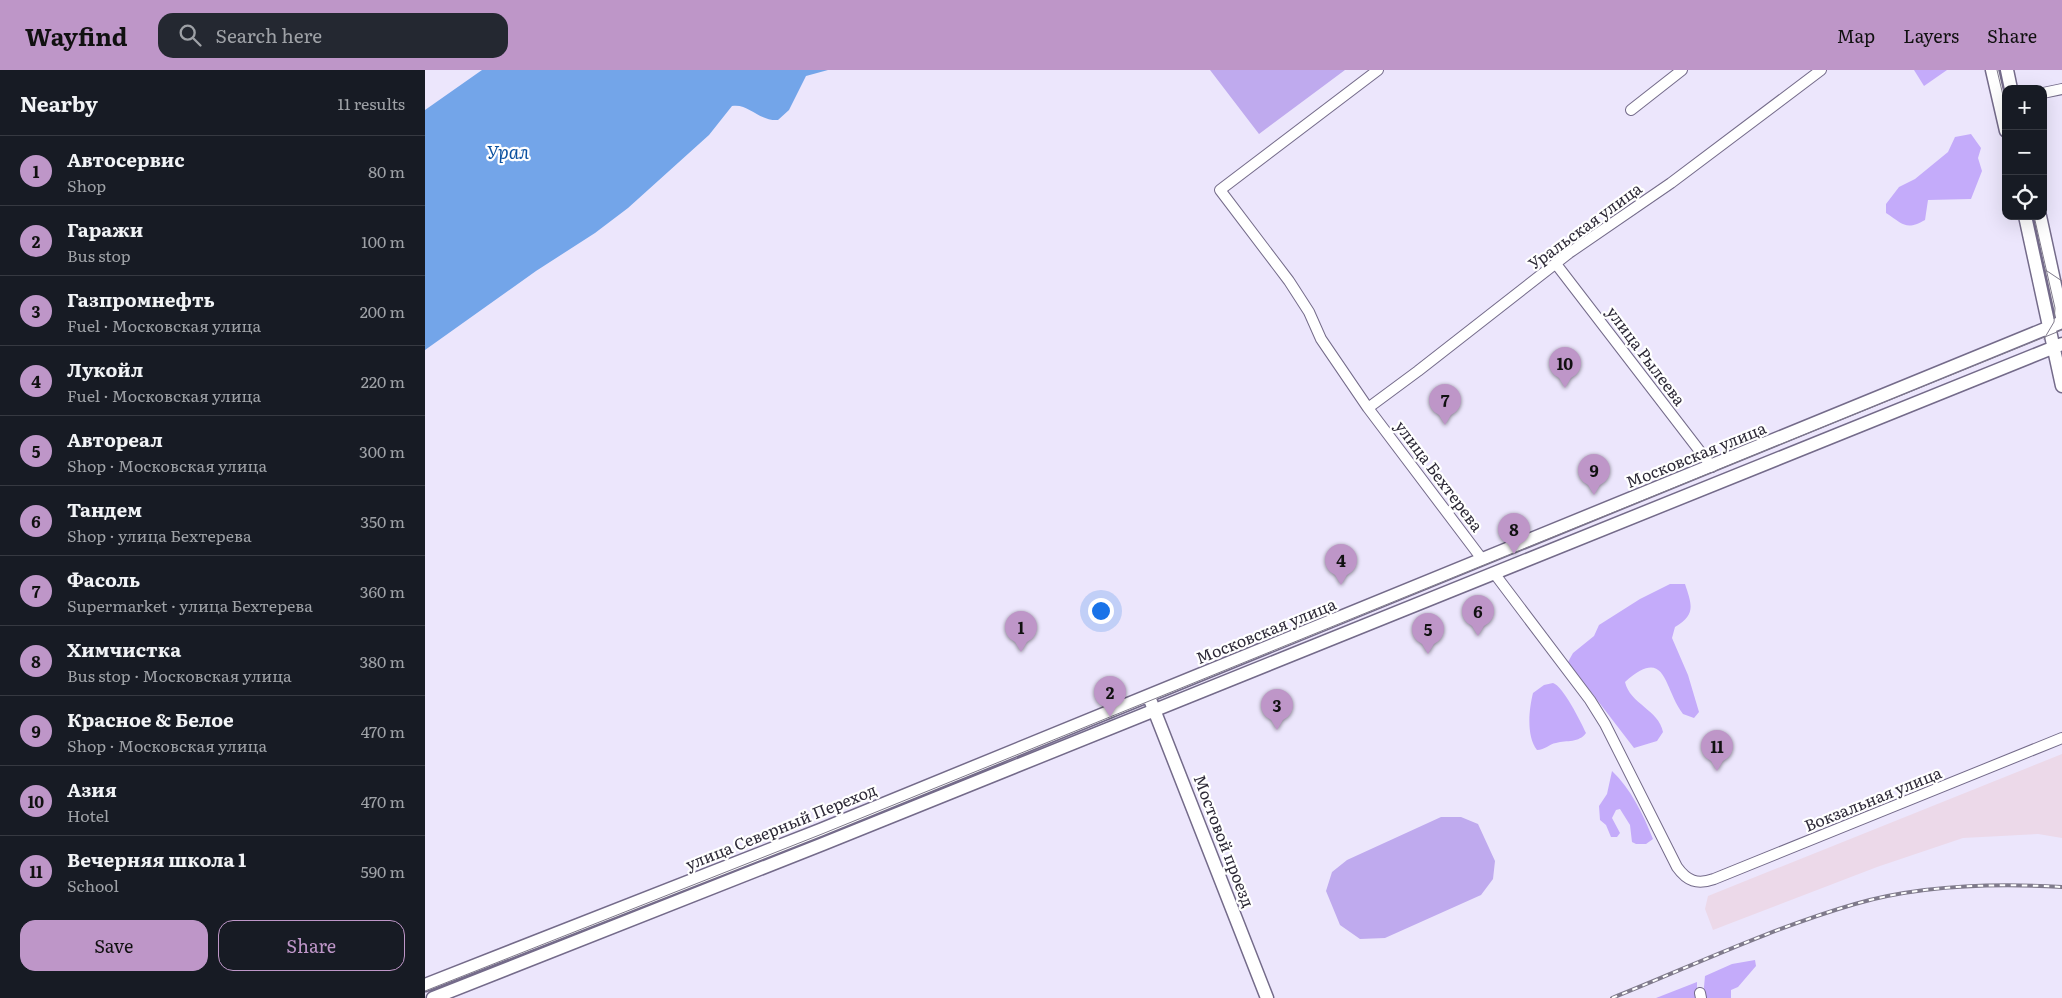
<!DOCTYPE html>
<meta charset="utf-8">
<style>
:root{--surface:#171b24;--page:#242831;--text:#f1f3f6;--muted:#9ea1a6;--line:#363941;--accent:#be96c8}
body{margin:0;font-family:Literata,serif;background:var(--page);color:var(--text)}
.controls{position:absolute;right:15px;top:15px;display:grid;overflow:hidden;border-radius:10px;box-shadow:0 5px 20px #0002}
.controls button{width:45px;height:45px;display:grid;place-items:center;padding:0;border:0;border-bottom:1px solid var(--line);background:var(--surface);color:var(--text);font:25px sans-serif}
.you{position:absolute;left:675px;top:540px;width:18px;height:18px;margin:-12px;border:4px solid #fff;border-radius:50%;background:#1a73e8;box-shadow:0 0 0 8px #1a73e833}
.badge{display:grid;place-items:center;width:32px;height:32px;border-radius:50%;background:var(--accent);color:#111;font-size:16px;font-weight:700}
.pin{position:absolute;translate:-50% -41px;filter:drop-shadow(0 1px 2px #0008)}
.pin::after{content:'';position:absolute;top:26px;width:18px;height:15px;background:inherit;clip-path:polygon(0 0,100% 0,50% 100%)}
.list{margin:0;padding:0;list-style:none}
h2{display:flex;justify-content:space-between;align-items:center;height:65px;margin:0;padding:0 20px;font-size:21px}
h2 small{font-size:16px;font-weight:400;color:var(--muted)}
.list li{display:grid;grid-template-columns:32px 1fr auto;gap:15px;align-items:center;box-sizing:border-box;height:70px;padding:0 20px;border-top:1px solid var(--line)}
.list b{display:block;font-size:19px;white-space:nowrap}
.list p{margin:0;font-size:16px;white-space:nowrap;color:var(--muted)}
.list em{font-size:16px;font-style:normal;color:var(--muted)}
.actions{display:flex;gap:10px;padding:15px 20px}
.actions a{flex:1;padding:11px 0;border:1px solid var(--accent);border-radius:15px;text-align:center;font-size:18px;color:var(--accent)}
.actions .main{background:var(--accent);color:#111}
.icon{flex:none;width:28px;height:28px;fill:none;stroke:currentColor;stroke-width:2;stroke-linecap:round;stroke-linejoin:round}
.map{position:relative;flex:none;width:1637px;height:928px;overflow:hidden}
header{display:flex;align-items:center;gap:30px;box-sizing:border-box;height:70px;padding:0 25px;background:var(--accent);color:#111}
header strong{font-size:24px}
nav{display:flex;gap:28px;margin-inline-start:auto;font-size:18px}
.search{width:350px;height:45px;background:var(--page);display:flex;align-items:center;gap:12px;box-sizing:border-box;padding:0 18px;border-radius:15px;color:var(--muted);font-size:19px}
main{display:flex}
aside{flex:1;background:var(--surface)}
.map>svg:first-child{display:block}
</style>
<header>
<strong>Wayfind</strong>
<div class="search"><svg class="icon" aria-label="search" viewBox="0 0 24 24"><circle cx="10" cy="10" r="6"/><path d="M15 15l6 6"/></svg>Search here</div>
<nav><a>Map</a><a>Layers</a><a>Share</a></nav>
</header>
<main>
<aside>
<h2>Nearby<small>11 results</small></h2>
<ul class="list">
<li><span class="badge">1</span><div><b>Автосервис</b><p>Shop</p></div><em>80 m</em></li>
<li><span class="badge">2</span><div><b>Гаражи</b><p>Bus stop</p></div><em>100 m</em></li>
<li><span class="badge">3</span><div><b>Газпромнефть</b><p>Fuel · Московская улица</p></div><em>200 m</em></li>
<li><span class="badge">4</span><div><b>Лукойл</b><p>Fuel · Московская улица</p></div><em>220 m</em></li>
<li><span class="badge">5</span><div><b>Автореал</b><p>Shop · Московская улица</p></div><em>300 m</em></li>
<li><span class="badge">6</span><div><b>Тандем</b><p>Shop · улица Бехтерева</p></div><em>350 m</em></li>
<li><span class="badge">7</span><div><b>Фасоль</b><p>Supermarket · улица Бехтерева</p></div><em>360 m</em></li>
<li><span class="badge">8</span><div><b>Химчистка</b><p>Bus stop · Московская улица</p></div><em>380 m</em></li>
<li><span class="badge">9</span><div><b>Красное &amp; Белое</b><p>Shop · Московская улица</p></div><em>470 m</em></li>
<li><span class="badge">10</span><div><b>Азия</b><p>Hotel</p></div><em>470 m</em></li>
<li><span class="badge">11</span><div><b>Вечерняя школа 1</b><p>School</p></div><em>590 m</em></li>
</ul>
<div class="actions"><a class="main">Save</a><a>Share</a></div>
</aside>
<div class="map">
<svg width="1637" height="928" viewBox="0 0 1637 928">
<rect width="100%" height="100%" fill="#ece6fc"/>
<path fill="#ecd9e9" d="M 1637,684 L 1637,768 L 1613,764 L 1538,768 L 1452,797 L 1288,860 L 1280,839 L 1283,826 Z"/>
<path fill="#bfaaee" d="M 785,0 L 920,0 L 834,64 Z
M 1016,747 L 1036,747 L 1053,754 L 1070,791 L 1068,809 L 1056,825 L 960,868 L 935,869 L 915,855 L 901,821 L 907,802 L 922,790 Z"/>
<path fill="#c4abfa" d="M 1489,0 L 1522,0 L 1499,16 Z
M 1546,64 L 1556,78 L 1553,88 L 1557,101 L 1546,129 L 1503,130 L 1500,150 C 1481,161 1478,154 1461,143 L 1461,134 L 1474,117 L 1490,109 L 1523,82 L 1530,67 Z
M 1245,514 L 1260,514 C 1267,535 1271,545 1250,557 L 1247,568 L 1263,605 L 1274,642 L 1269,648 L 1258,644 C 1238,618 1242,575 1200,612 C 1205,634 1234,640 1238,662 L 1232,671 L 1209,678 L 1143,592 L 1148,583 L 1169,566 L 1174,555 L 1215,529 Z
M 1128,613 C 1138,616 1156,652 1161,663 C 1154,673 1142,670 1131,673 C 1124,674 1120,680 1112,680 C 1101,666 1104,639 1108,623 L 1119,615 Z
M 1187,701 C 1206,719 1218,744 1228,769 L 1221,774 L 1211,774 L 1207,772 L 1205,755 L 1195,739 L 1191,740 L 1187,748 L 1195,763 L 1192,767 L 1186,767 L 1181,755 L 1175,750 L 1174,736 L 1182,724 Z
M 1330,890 L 1331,896 L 1313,917 L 1306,920 L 1306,928 L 1278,928 L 1280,906 L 1307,894 Z
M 1272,912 L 1272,928 L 1231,928 Z"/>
<path fill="#73a5e9" d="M 57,0 L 403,0 L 381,6 L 364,40 L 353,50 C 333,51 324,33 307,36 L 284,65 L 203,138 L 170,163 L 111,201 L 0,280 L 0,40 Z"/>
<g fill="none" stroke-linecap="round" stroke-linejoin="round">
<defs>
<path id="minor" d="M 953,0 L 795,120 L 864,211 L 884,242 L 896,269 L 943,338 L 1057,489
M 1618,23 L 1637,19
M 1206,40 L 1257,0
M 1131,194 L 1287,397
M 943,338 L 993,301 L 1144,183 L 1246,113 L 1396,0
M 1069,503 L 1165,630 L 1180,654 L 1252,797 C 1262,811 1272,815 1289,809 L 1637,668
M 1275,923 L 1276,928"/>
<path id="major" d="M 1567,0 L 1581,61
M 1582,0 L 1586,19
M 1600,146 L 1637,316
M 1615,146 L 1637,247
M 726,632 L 842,928
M 0,915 L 395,760 L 1637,252
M 8,928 L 398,774 L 1637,274"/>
</defs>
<use href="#minor" stroke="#746b8a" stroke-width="12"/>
<use href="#major" stroke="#746b8a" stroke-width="15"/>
<use href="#minor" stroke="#fff" stroke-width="10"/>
<use href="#major" stroke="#fff" stroke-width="12"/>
<path stroke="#7f7a8b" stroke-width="1" d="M 1572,0 L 1581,38
M 1609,146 L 1630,238 L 1629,252 L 1619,269
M 1619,199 L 1637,211
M 0,921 L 397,764 L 1637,260"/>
<defs>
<path id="rail" d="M 1187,928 C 1267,896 1347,858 1430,834 C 1496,815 1569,813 1637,817"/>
</defs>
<use href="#rail" stroke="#7f7a8b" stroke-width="4"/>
<use href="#rail" stroke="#fff" stroke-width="2" stroke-dasharray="5.5" stroke-linecap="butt"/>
</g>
<g text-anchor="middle" stroke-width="4.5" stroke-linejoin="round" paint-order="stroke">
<g font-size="16" fill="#2d2937" stroke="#fff">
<text transform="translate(1160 156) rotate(-36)" y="6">Уральская улица</text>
<text transform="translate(1221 286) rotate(53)" y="6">улица Рылеева</text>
<text transform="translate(1271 385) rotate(-22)" y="6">Московская улица</text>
<text transform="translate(1014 406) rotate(53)" y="6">улица Бехтерева</text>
<text transform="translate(841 561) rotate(-22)" y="6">Московская улица</text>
<text transform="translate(1448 729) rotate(-22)" y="6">Вокзальная улица</text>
<text transform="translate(356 757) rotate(-22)" y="6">улица Северный Переход</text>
<text transform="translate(799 771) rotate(69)" y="6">Мостовой проезд</text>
</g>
<g font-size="18" font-style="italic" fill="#0b51a0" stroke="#fff">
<text x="83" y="89">Урал</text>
</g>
</g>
</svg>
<div class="controls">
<button>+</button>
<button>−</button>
<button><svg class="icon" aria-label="locate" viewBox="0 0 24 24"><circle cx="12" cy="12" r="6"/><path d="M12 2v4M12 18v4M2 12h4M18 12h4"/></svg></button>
</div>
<div class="you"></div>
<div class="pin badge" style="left:596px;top:582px">1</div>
<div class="pin badge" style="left:685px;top:647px">2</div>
<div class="pin badge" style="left:852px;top:660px">3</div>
<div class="pin badge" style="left:916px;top:515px">4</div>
<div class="pin badge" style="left:1003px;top:584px">5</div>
<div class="pin badge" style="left:1053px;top:566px">6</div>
<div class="pin badge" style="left:1020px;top:355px">7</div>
<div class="pin badge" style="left:1089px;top:484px">8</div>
<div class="pin badge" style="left:1169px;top:425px">9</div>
<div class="pin badge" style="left:1140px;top:318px">10</div>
<div class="pin badge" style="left:1292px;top:701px">11</div>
</div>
</main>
